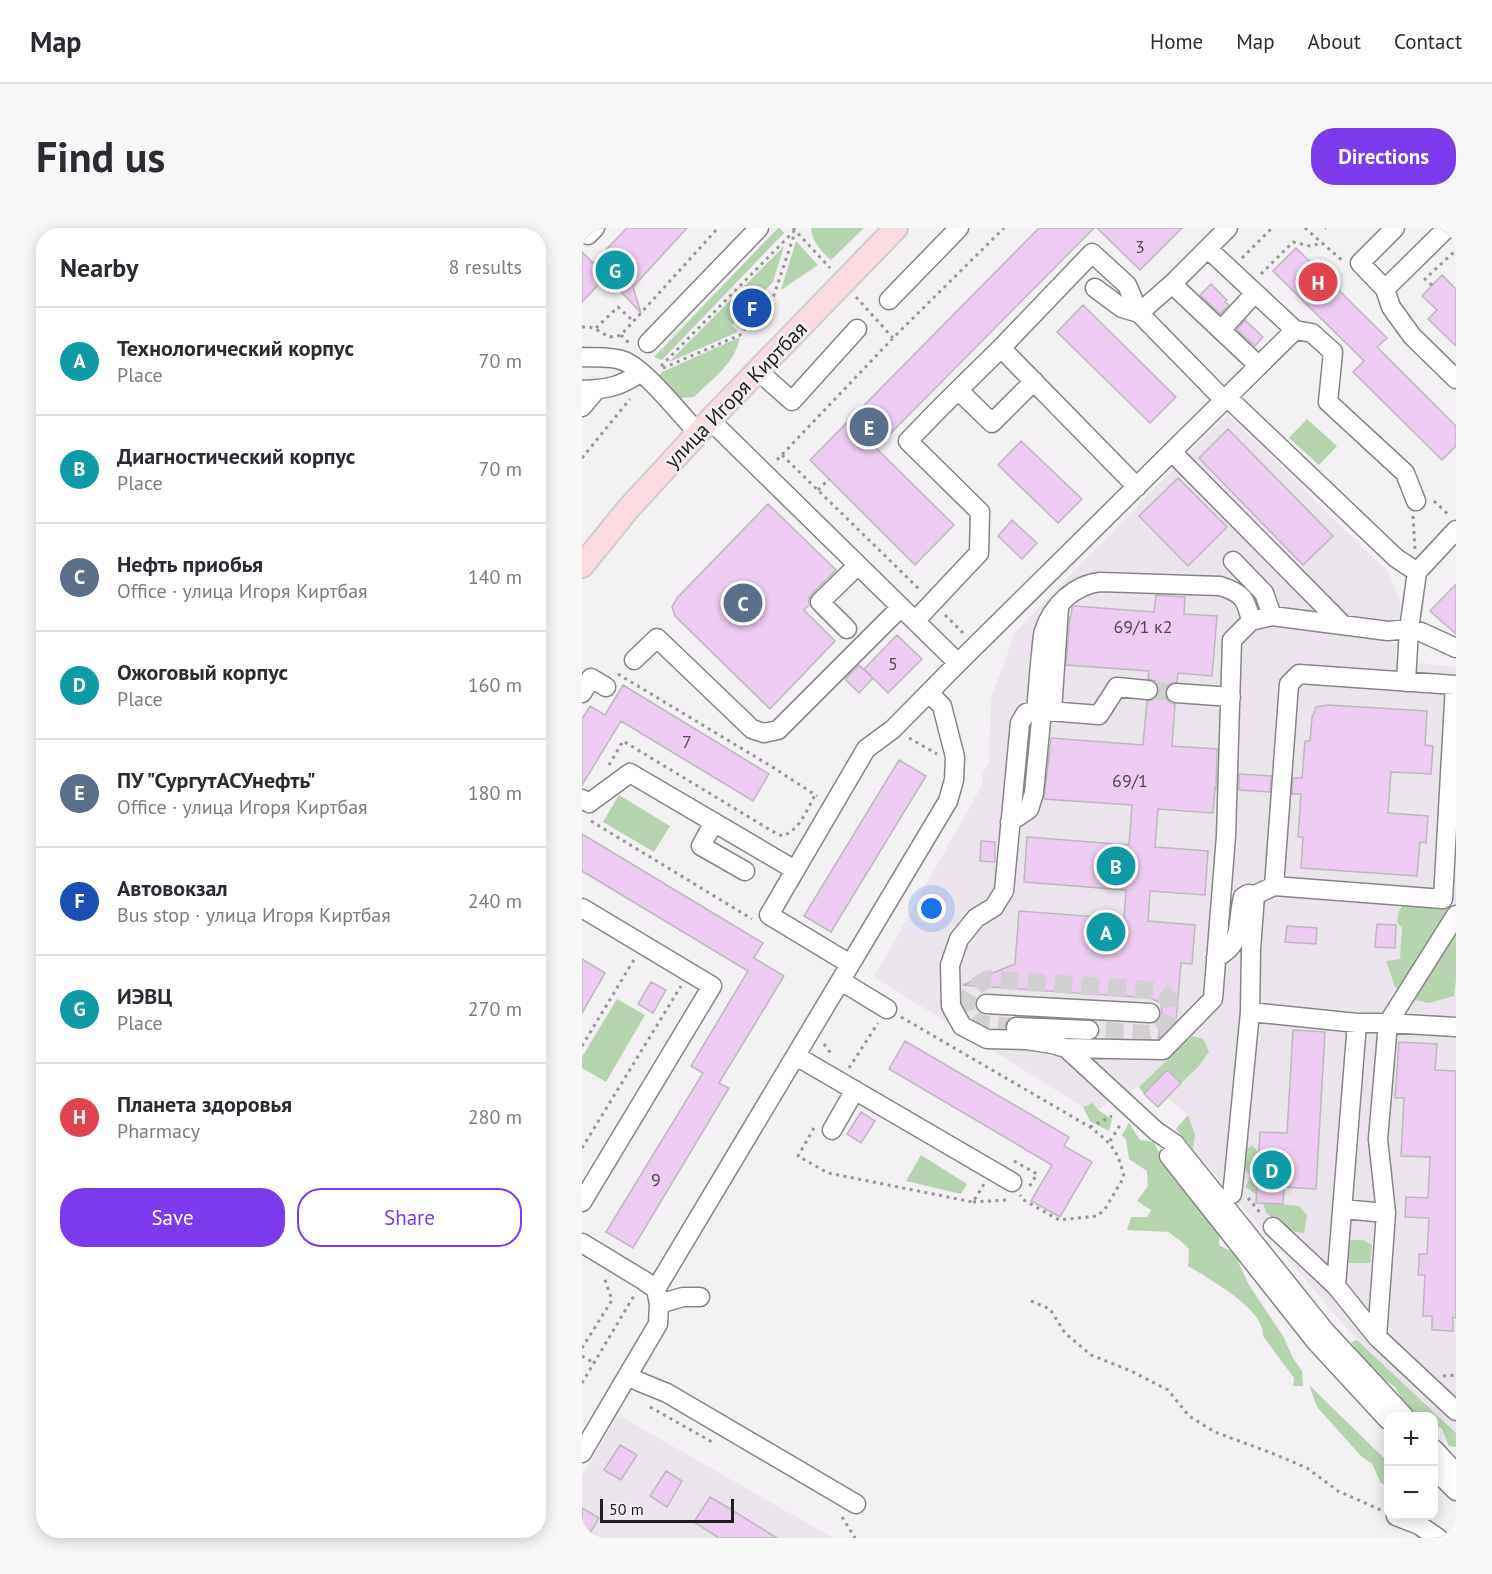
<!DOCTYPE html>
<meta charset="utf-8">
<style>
:root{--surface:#fff;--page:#f7f7f7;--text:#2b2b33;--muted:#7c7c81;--line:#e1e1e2;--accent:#7c3aed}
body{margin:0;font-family:"PT Sans",sans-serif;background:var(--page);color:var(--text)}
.controls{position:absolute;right:18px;bottom:18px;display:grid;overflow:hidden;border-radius:12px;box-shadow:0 3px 15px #0003}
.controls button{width:54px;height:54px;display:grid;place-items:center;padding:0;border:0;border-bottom:2px solid var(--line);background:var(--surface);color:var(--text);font:30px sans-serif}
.scale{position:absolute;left:18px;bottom:15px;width:134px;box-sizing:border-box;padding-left:6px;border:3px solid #1f1e1f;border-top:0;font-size:16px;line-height:21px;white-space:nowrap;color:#1f1e1f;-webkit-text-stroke:4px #f2f0f2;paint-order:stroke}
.you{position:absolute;left:350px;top:681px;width:21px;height:21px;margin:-15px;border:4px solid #fff;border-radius:50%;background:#1a73e8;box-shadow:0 0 0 9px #1a73e833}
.badge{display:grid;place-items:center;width:39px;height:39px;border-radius:50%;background:var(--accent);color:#fff;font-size:20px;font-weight:700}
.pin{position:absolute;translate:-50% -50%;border:3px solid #fff;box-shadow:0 2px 6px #0006}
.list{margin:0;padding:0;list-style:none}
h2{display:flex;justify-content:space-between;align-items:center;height:78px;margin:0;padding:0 24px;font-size:26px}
h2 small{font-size:20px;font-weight:400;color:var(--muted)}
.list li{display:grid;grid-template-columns:39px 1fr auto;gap:18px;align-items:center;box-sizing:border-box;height:108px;padding:0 24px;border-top:2px solid var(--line)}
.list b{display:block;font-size:22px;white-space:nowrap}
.list p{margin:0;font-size:20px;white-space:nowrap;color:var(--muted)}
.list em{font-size:20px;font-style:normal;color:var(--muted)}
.actions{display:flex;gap:12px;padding:18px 24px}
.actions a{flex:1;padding:14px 0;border:2px solid var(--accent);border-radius:24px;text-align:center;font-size:21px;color:var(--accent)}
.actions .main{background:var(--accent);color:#fff}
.map{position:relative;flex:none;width:874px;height:1310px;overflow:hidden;border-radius:24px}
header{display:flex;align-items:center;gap:36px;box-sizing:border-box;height:84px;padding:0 30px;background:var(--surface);border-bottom:2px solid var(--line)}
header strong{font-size:28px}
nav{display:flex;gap:33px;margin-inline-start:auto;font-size:21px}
.intro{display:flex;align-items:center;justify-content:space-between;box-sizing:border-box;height:144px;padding:0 36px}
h1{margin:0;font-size:42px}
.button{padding:15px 27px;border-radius:24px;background:var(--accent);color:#fff;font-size:21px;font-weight:700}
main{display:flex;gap:36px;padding:0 36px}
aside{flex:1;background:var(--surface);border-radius:24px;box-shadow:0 3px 15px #0003}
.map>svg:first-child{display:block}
</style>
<header>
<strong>Map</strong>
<nav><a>Home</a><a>Map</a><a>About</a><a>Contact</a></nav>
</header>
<div class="intro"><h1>Find us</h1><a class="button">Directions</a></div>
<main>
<aside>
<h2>Nearby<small>8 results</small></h2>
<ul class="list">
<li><span class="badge" style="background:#0f9aa8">A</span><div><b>Технологический корпус</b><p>Place</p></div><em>70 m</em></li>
<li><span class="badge" style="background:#0f9aa8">B</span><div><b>Диагностический корпус</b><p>Place</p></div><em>70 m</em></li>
<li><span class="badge" style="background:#5c6f8a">C</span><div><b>Нефть приобья</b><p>Office · улица Игоря Киртбая</p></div><em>140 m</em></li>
<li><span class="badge" style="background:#0f9aa8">D</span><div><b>Ожоговый корпус</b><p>Place</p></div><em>160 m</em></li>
<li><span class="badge" style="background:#5c6f8a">E</span><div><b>ПУ &quot;СургутАСУнефть&quot;</b><p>Office · улица Игоря Киртбая</p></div><em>180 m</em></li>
<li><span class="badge" style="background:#1a4fb4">F</span><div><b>Автовокзал</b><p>Bus stop · улица Игоря Киртбая</p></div><em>240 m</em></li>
<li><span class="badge" style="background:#0f9aa8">G</span><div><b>ИЭВЦ</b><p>Place</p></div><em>270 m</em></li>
<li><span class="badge" style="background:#e0444e">H</span><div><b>Планета здоровья</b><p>Pharmacy</p></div><em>280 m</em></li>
</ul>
<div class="actions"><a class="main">Save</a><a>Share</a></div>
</aside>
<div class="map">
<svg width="874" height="1310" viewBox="0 0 874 1310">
<rect width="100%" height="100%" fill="#f2f0f2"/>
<path fill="#ece4ed" d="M 646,187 L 807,345 L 818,373 L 818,395 L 806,403 L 806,414 L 816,416 L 814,419 L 814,433 L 874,439 L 874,1205 L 775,1112 L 611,921 L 594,901 L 606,887 L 586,870 L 576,879 L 556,859 L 527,873 L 511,887 L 501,879 L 292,749 L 400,557 L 401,544 L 407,535 L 409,471 L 433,404 L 599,233 Z
M 36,1187 L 251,1310 L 0,1310 L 0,1248 Z"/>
<path fill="#b6d4af" d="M 196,0 L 198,0 L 202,5 L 80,132 L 72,129 Z
M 229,0 L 282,0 L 249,32 C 239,23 230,14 229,0 Z
M 214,13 L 236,37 L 199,62 Z
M 202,18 L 191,54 L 150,97 L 156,104 L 87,134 Z
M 158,109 C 153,136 130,151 112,169 L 99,170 L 77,148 L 80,144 Z
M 725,191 L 755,218 L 737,237 L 707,210 Z
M 37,567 L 88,598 L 72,624 L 21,594 Z
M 822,676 L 871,680 L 819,762 L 813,759 L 804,733 L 818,731 L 820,700 L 815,694 L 817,683 Z
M 870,704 L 874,707 L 874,751 L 872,768 L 847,775 L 828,771 Z
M 35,771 L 63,787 L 24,854 L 0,840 L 0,829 Z
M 610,808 L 621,811 L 627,824 L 616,839 L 599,855 L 585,842 L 562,866 L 557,859 Z
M 511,875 L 516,882 L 530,891 L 527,903 L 508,893 L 501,879 Z
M 606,887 L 613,907 L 611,921 L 594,901 Z
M 547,895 L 558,912 L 572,914 L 585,941 L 638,999 L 637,1017 L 652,1025 L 667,1057 L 701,1108 L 711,1130 L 720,1143 L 721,1158 L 711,1158 L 712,1150 L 681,1108 C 683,1081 627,1051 606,1038 L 607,1021 L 600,1014 L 586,1004 L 545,1002 L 549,989 L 565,989 L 569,982 L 555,973 L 566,958 L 565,943 L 547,931 L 544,912 L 540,907 Z
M 670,918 L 677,924 L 675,967 L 663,959 L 669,948 L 662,941 L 664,921 Z
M 339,927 L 385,956 L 379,966 L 324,953 Z
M 681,975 L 717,978 L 725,987 L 722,1005 L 701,1002 L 684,984 Z
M 767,1012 L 781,1012 L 790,1017 L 788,1035 L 766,1035 Z
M 775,1112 L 874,1205 L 874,1219 L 867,1218 L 860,1201 L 852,1196 L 852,1188 L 838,1188 L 825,1181 L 813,1159 L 792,1144 L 769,1114 Z
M 727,1157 L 806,1234 L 806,1259 L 799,1255 L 790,1236 L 779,1228 L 735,1179 Z"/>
<path fill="#eecdf2" stroke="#bdbabd" stroke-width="1.5" d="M 45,0 L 105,0 L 51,59 L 59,85 L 30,54 L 27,57 L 22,51 L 0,74 L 0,24 L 11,35 Z
M 457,0 L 512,0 L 294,220 L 372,297 L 333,337 L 228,232 Z
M 515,0 L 600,0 L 558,42 Z
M 714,20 L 805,110 L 795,119 L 874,198 L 874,218 L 860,232 L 771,144 L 782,133 L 691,43 Z
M 860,47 L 874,61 L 874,118 L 846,91 L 855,82 L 840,68 Z
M 629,56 L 645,72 L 643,74 L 647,77 L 638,86 L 618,67 Z
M 501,77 L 594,169 L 568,195 L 475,104 Z
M 663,92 L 681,109 L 673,118 L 655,102 Z
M 646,201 L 751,308 L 721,337 L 617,230 Z
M 439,213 L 500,271 L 476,295 L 416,237 Z
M 596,250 L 645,299 L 606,338 L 557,288 Z
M 186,276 L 254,342 L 230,366 L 227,370 L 227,377 L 222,382 L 253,413 L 188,481 L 93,388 L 90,379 L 95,370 Z
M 430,292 L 455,315 L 440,331 L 416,308 Z
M 874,356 L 874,406 L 848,383 Z
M 574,367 L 603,369 L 602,386 L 635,388 L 630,448 L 596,445 L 595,454 L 589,455 L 585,458 L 583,464 L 584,470 L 588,475 L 593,476 L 590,518 L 635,521 L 634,561 L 633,560 L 631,585 L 576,581 L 573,619 L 626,623 L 623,667 L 568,663 L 566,693 L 613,697 L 610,736 L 599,735 L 594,793 L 576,811 L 580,787 L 579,775 L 568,770 L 381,757 L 433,736 L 437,683 L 542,691 L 544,662 L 442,654 L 445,609 L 547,617 L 550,577 L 462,571 L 469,510 L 561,517 L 565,473 L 571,472 L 575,468 L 577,464 L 576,458 L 573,453 L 566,451 L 567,443 L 484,437 L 488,389 L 489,389 L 490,379 L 492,378 L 572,384 Z
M 315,407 L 340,431 L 306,465 L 282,441 Z
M 277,437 L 291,450 L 277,465 L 263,451 Z
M 41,457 L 187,546 L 171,573 L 39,493 L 0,557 L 0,491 L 8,478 L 23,487 Z
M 746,477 L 845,483 L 843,517 L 851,518 L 849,546 L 809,544 L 806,585 L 846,588 L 844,615 L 838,614 L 835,648 L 719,640 L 721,609 L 716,609 L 719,566 L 710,566 L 711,550 L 720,550 L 723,513 L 728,513 L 730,490 L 734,479 Z
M 317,532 L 344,548 L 249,704 L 222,688 Z
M 657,546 L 689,548 L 688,564 L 657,562 Z
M 0,606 L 181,715 L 172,730 L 202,748 L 137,855 L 147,860 L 51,1020 L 24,1004 L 121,845 L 109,838 L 166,743 L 0,643 Z
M 399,613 L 413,614 L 413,634 L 398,633 Z
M 795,696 L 814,697 L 813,720 L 793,719 Z
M 705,698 L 735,700 L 734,716 L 703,714 Z
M 0,731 L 23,745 L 0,785 Z
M 69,754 L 84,762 L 71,785 L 56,776 Z
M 711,802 L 743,804 L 734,961 L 702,959 L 701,976 L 674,975 L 678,904 L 705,905 Z
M 323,813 L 487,909 L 482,918 L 510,934 L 478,989 L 449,973 L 470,937 L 307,841 Z
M 817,814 L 855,816 L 853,842 L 874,843 L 874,1090 L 871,1089 L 871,1103 L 850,1102 L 850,1088 L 841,1088 L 843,1047 L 836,1047 L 837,1036 L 837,1026 L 845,1026 L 847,990 L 823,989 L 824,969 L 846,970 L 848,929 L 819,928 L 822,870 L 813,870 Z
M 585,842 L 599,855 L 576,879 L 562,866 Z
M 279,884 L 293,893 L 279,915 L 265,906 Z
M 38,1217 L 55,1227 L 39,1252 L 22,1242 Z
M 84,1243 L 100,1253 L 85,1279 L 68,1268 Z
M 128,1269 L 145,1279 L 195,1310 L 137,1310 L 112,1294 Z
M 0,1280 L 17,1290 L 5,1310 L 0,1310 Z"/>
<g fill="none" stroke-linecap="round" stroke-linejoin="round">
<path stroke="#d2d0d2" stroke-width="18" stroke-dasharray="18 9" stroke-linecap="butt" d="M 566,462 L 594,465
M 434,799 C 421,798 403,799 392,792 C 374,779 392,756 407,751 L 579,763 C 596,775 588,803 567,806 L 507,802"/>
<defs>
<path id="minor" d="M 813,0 L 778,35 L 803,61 L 809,79 L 830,108 L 874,151
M 0,2 L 6,7 L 13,0
M 626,21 L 713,102 L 730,105 L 751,124 L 746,174 L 823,245 L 834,273
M 590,56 L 677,138
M 513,60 L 540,80 L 557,85
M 803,61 L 865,0
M 307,72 L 377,0
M 557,85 L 590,56 L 646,0
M 639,102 L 673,65
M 66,115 L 177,0
M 419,120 L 555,259
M 0,129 C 13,130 30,128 42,133 C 62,140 100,188 116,205
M 176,143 L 210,173 L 275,101
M 0,162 C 26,161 38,159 59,144
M 376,162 L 410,195 L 452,153
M 646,170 L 814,330 L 835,344
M 0,179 L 15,161
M 128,192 L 376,435
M 590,224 L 761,397
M 651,333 L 682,365 L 690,388
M 333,393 L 397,325 L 398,284 L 326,213 L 359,179 L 419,120 L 510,25 L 545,57 L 557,85 L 642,172
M 265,401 L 238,374 L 276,337
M 52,432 L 75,410 L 170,501 L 182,505 L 196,502 L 319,379
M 824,454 L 827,401 L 835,344 L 874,302
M 566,462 L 535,459 L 517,487 L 454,482 L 444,485 L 438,495 L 422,663 L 412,679 L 394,690 L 377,711 L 368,737 L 369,778 L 380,798 L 405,811 L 445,812 L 470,816 L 484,820 L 581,822 L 631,771 L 644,608 L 650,412 L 669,393 L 690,388 L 806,403 L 827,401 L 839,404 L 874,420
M 0,465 L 9,450 L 24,459
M 594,465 L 649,469
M 454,482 C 456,463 457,445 459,426 C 460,419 460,410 462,403 C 470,378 492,357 518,354 L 638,358 C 661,365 664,371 669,393
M 470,483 L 477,380
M 0,571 L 7,575 L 48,545 L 213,642
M 132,594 L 119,618 L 163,643
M 428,594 L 447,581 L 452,565 L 460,482
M 0,680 L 130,758 L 0,974
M 634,730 C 663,714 654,697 661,669 L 666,666 L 673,667
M 268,736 L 187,687 L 284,521 L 311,501 L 376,435 L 713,102
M 261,748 L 264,756 L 305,781
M 404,776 L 568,785
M 668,784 L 775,795 L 806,795 L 874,799
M 775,795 L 754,1058 L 795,1109 L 874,1183
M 434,799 L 507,802
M 484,820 L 574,903 L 593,916 L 743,1103 L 822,1188
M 214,828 L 430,954
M 250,902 L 273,862
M 587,928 L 734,1114 L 806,1192
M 650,966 L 652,949 L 668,784 L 669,721 L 673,667 L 692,658 L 707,456 L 717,446 L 873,457 L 861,671 L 692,658
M 760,981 L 804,985
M 691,999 L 754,1058
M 0,1015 L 61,1052 L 74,1061 L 77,1076 L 76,1096 L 0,1225
M 74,1061 L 366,573 L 372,552 L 373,529 L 360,478 L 347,465
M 77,1076 L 101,1069 L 118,1069
M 795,1109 L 804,985 L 796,911 L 806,795 L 874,687
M 45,1148 L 58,1154 L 85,1165 L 274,1276
M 852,1221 L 874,1245
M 852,1241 L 874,1263
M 814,1288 L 837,1297 L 856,1310"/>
<path id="major" d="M 0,338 L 46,281 L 128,192 L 314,0"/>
</defs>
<use href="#minor" stroke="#878588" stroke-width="21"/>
<use href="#major" stroke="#cecece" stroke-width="26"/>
<path stroke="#999899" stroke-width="3" stroke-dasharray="3 4.5" stroke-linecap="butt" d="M 211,0 L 248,40
M 723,0 L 740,15
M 743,0 L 744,0
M 660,30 L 690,0
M 679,46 L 711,14 L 728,18 L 740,15 L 761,33
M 850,57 L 843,51 L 874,22
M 274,69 L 311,110
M 0,99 C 5,99 11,99 15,102 C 27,108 25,111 39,107 L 136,0
M 14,100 L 36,79 L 51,93
M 39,107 L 47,115
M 79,138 L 215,0
M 81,140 L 158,107 L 191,70 L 213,4
M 200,227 L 339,363
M 0,230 L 48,171
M 195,232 L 311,110 L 422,0
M 236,262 L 247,251
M 852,273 L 867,287
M 831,288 L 833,321
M 363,387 L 381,405
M 36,446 L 192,540 L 235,568
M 327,510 L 355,526
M 27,537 L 41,513 L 190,603 L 200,608 C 217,603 225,582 233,567
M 9,593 L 170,691
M 319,789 L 508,899 C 529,915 536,922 542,949 L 523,981 L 515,988 L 477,992 L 440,971 L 438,967
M 242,816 L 250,827
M 0,818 L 53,730
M 267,840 L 296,795
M 508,899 L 530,888
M 232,900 L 216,928 L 246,945 L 391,974 L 402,956
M 528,913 L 540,894
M 0,920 L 99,758
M 432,933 L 455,946 L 447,959
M 666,970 L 679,986
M 391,974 L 424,972
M 449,1073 L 468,1081 L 483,1105 L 509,1127 L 549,1143 L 586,1162 L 607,1188 L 633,1204 L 692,1226 L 725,1240 L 756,1263 L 799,1282
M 0,1120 L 30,1072 L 22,1049
M 0,1128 L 12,1135
M 861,1148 L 874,1147
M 0,1155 L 53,1066
M 68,1179 L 130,1214
M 260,1289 L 273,1310"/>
<use href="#minor" stroke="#fff" stroke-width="18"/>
<use href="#major" stroke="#fadbe0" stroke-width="22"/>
</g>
<g text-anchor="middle" stroke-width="5" stroke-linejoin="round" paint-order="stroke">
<g font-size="18" fill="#534a54">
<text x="558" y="25">3</text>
<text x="561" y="405">69/1 к2</text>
<text x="311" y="442">5</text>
<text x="105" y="520">7</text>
<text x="548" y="559">69/1</text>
<text x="74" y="958">9</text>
</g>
<g font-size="21" fill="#1f1e1f" stroke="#f2f0f2">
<text transform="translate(154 167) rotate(-46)" y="7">улица Игоря Киртбая</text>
</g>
</g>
</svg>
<div class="controls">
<button>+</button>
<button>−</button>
</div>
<div class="scale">50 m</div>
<div class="you"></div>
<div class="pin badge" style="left:524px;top:704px;background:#0f9aa8">A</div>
<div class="pin badge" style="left:534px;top:638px;background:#0f9aa8">B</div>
<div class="pin badge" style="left:161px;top:375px;background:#5c6f8a">C</div>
<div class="pin badge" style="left:690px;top:942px;background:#0f9aa8">D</div>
<div class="pin badge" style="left:287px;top:199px;background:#5c6f8a">E</div>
<div class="pin badge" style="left:170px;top:80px;background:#1a4fb4">F</div>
<div class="pin badge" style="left:33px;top:42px;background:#0f9aa8">G</div>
<div class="pin badge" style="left:736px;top:54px;background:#e0444e">H</div>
</div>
</main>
